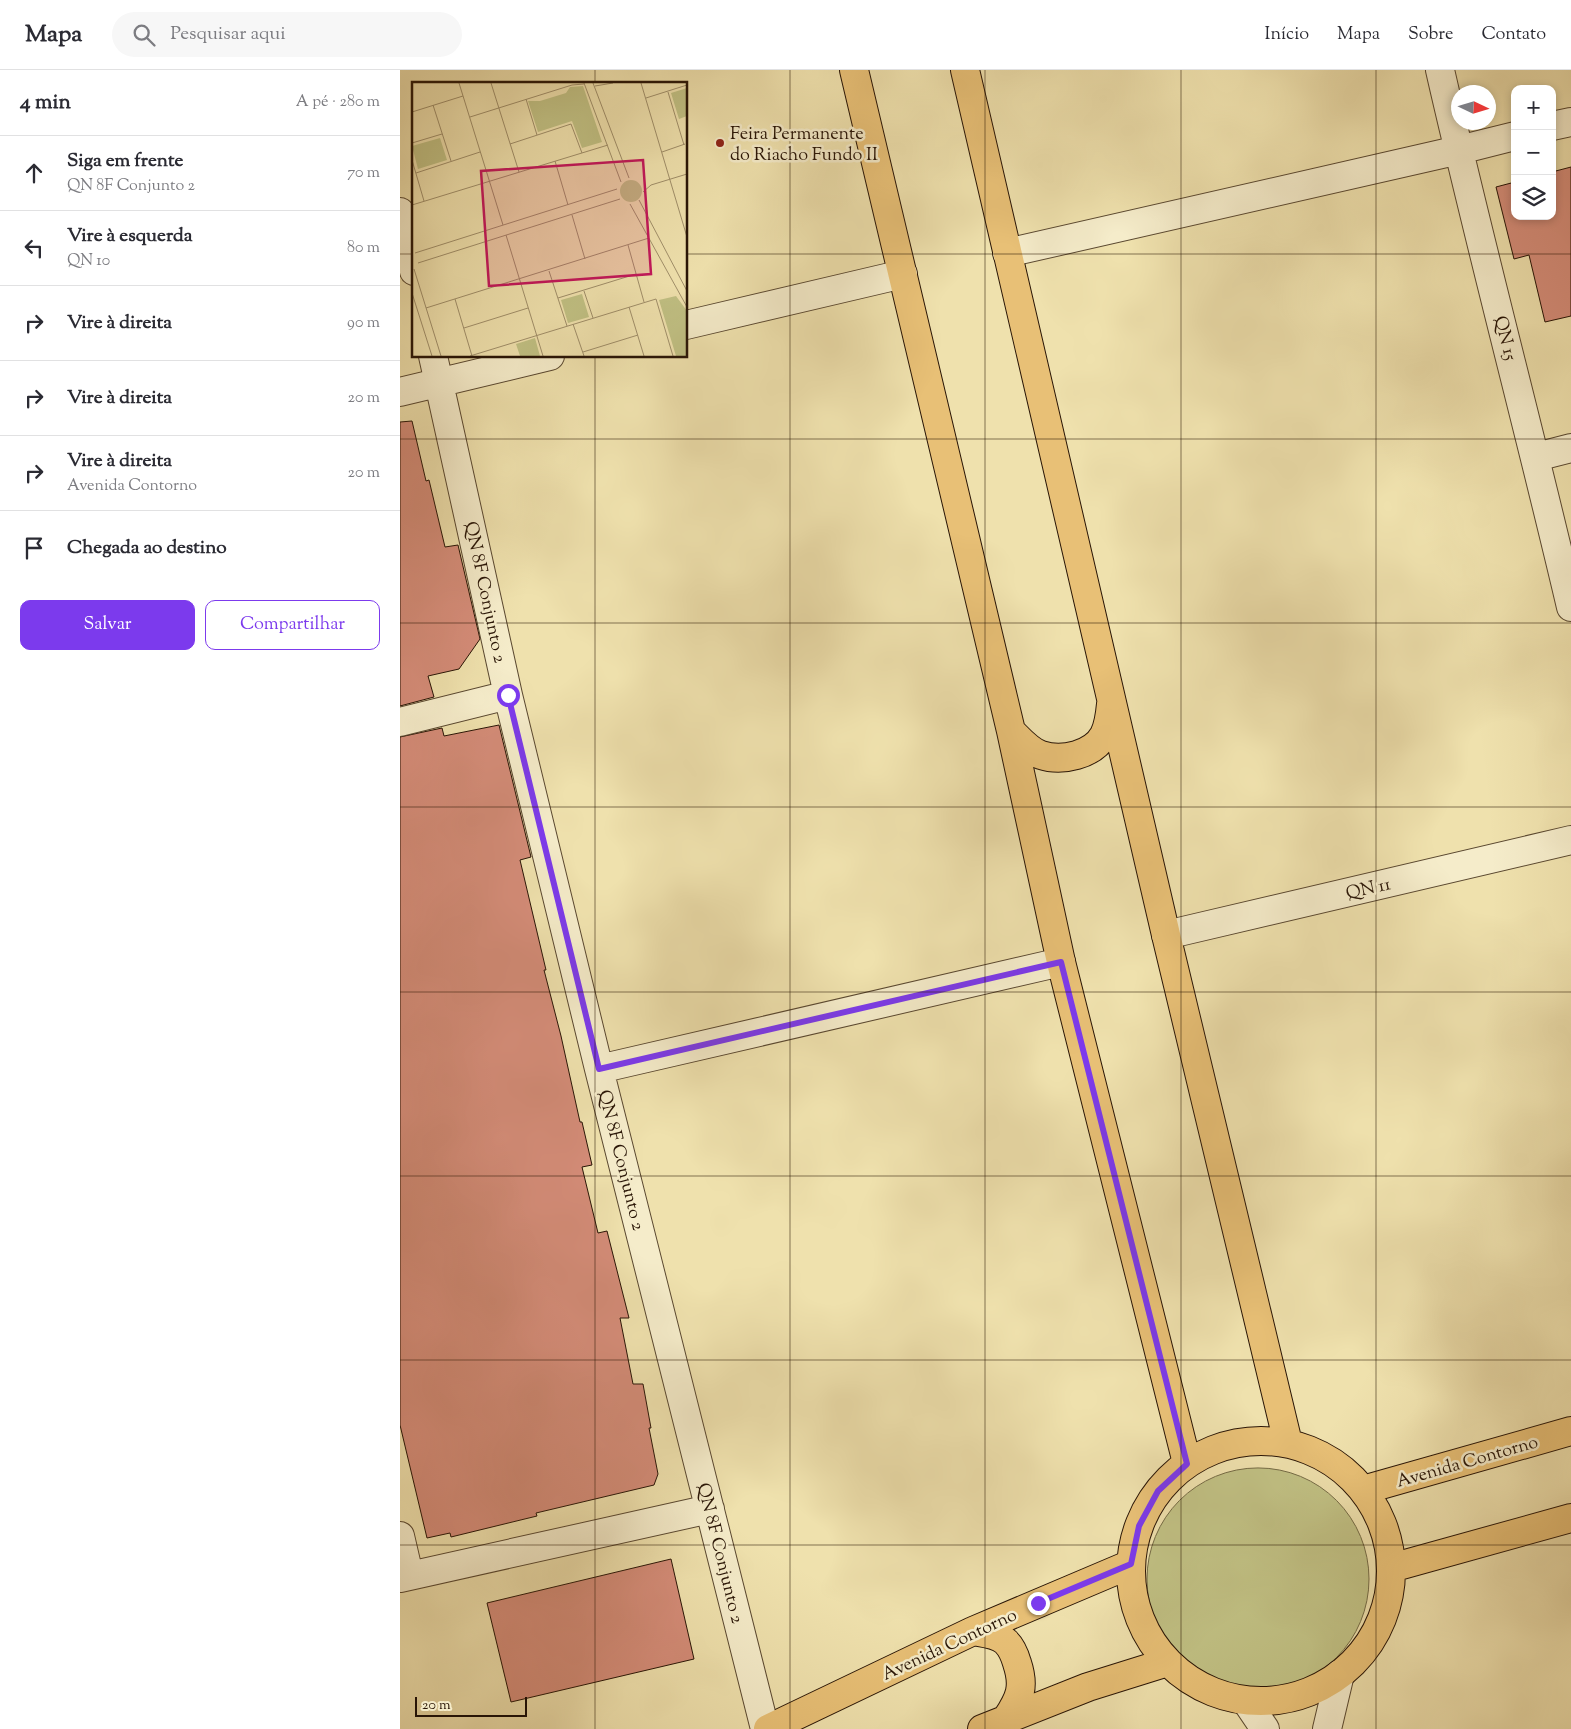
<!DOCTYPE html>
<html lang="pt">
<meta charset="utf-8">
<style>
:root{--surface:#fff;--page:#f7f7f7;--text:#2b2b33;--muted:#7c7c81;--line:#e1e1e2;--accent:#7c3aed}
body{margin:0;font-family:"Sorts Mill Goudy",serif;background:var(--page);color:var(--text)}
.controls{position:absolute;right:15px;top:15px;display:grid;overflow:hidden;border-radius:10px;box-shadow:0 2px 8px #0003}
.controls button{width:45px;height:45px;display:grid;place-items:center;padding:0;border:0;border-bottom:1px solid var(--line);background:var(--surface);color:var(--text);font:25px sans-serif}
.compass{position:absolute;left:1051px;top:15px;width:45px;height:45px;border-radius:50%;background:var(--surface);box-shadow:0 2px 8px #0003;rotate:94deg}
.scale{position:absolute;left:15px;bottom:12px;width:112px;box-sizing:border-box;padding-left:5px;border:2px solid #291506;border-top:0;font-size:14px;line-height:18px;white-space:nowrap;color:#291506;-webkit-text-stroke:4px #f5ecca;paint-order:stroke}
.stop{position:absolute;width:15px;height:15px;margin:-11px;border:4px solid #7c3aed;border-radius:50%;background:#fff}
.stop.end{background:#7c3aed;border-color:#fff;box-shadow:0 1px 5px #0008}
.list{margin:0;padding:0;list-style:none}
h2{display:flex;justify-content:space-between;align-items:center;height:65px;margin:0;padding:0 20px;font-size:21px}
h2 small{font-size:16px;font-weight:400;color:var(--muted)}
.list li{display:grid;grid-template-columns:32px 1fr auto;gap:15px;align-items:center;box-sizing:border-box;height:75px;padding:0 20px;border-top:1px solid var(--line)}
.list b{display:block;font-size:19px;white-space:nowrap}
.list p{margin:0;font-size:16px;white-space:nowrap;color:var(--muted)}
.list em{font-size:16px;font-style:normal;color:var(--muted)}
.actions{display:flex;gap:10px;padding:15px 20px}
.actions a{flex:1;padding:11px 0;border:1px solid var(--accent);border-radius:10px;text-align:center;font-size:18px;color:var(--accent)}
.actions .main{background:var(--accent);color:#fff}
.icon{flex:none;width:28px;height:28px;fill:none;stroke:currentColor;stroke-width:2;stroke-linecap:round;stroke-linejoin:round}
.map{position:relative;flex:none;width:1171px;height:1659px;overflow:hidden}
header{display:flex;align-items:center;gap:30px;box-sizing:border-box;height:70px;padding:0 25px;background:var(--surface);border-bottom:1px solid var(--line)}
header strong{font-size:24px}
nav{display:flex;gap:28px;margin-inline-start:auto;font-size:18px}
.search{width:350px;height:45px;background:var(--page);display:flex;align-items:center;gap:12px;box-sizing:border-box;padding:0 18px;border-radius:28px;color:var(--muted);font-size:19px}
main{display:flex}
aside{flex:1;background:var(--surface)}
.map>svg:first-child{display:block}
</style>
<header>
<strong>Mapa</strong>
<div class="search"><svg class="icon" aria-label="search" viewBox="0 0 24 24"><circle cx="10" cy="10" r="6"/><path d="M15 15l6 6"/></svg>Pesquisar aqui</div>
<nav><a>Início</a><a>Mapa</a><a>Sobre</a><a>Contato</a></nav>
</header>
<main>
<aside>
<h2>4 min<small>A pé · 280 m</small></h2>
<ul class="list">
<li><svg class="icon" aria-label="ahead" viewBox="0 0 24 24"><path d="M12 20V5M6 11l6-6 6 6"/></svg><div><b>Siga em frente</b><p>QN 8F Conjunto 2</p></div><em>70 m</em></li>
<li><svg class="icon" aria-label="left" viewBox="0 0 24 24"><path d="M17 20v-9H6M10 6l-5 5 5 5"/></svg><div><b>Vire à esquerda</b><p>QN 10</p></div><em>80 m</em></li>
<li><svg class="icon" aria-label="right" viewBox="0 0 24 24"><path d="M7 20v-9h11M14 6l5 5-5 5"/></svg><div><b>Vire à direita</b></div><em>90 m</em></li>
<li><svg class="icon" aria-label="right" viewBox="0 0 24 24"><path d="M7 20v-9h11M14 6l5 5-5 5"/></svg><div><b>Vire à direita</b></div><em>20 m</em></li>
<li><svg class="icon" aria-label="right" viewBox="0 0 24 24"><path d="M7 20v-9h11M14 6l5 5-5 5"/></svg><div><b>Vire à direita</b><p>Avenida Contorno</p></div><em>20 m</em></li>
<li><svg class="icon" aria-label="arrive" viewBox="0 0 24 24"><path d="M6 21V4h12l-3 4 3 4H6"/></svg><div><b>Chegada ao destino</b></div></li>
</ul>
<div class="actions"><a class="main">Salvar</a><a>Compartilhar</a></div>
</aside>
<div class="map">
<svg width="1171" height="1659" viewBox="0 0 1171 1659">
<rect width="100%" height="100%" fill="#efe1ad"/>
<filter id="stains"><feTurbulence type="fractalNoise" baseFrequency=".004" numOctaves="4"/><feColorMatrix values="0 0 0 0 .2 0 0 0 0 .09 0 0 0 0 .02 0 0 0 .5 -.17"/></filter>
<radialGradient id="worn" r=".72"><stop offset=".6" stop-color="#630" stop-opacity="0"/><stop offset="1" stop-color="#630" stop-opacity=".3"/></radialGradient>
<path fill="#c1c184" stroke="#756b45" d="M747 1509a111 111 0 1 1 222 0a111 111 0 1 1-222 0Z"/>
<path fill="#d48c78" stroke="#291506" d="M 1171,97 L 1171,246 L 1145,252 L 1129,185 L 1114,189 L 1096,117 L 1115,112 L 1115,146 L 1152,146 L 1152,102 Z
M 12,351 L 26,411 L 29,410 L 45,477 L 58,475 L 80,569 L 59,599 L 28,606 L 34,627 L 0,636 L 0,352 Z
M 99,655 L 131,787 L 120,790 L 146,900 L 144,900 L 161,966 L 180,1052 L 182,1052 L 192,1095 L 182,1097 L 198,1163 L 207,1161 L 229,1248 L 220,1248 L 233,1314 L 243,1314 L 251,1358 L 249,1358 L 258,1404 L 254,1415 L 136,1443 L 137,1446 L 51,1467 L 50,1463 L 27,1468 L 0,1355 L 0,667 L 42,658 L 44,666 Z
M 271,1489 L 294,1589 L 111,1632 L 87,1533 Z"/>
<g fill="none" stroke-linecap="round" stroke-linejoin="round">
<defs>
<path id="minor" d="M 1040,0 C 1081,180 1129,358 1171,537
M 1152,56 L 1171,52
M 0,142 L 14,201
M 607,183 L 1059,80 L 1115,66
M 286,255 L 503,204
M 33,286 L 108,625 L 199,999 L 365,1659
M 0,322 L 150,286
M 1136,387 L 1171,378
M 0,652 L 108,625
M 766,865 L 1171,770
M 199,999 L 661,892
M 0,1466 L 9,1505
M 0,1508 L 310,1439
M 846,1631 L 865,1659
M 927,1659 L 940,1604"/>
<path id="major" d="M 454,0 L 611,661 L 661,892 L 787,1393
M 565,0 L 766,865 L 888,1373
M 611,661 C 620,670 629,681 641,685 C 662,692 693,685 704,665 C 709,655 710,645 711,634
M731 1501a130 130 0 1 1 260 0a130 130 0 1 1-260 0Z
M 963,1420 L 1171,1361
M 991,1498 L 1171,1448
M 573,1561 C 584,1563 598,1564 606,1572 C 612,1578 615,1586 617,1593 C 625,1617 620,1628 607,1648
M 368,1659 L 573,1561 L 731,1494
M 582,1659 L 688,1617 L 768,1592"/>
</defs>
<use href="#minor" stroke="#5a4830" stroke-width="30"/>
<use href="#major" stroke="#291506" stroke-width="30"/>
<use href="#minor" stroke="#f5ecca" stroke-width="28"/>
<use href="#major" stroke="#e8c076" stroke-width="28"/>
</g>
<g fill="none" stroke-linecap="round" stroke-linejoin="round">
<path stroke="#7c3aed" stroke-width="6" d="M 108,625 L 199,999 L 661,892 L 787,1394 L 758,1421 L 739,1456 L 731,1494 L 638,1533"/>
</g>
<path fill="none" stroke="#291506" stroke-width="1" stroke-opacity="0.55" d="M 195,0 L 195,14M 390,0 L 390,1659M 585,0 L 585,1659M 781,0 L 781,1659M 976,0 L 976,1659M 0,184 L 14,184M 286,184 L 1171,184M 195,286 L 195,1659M 0,369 L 1171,369M 0,553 L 1171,553M 0,737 L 1171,737M 0,922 L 1171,922M 0,1106 L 1171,1106M 0,1290 L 1171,1290M 0,1475 L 1171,1475"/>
<circle fill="#8f2418" stroke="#f5ecca" stroke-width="2" cx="320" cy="73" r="5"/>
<g text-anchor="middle" stroke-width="5" stroke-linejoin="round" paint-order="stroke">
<g font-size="18" fill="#291506" stroke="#f5ecca" text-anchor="start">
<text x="330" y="69">Feira Permanente<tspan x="330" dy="21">do Riacho Fundo II</tspan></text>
</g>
<g font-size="18" fill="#291506" stroke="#f5ecca">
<text transform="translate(1106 268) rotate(76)" y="6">QN 15</text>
<text transform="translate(86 522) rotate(78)" y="6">QN 8F Conjunto 2</text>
<text transform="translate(968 818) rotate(-13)" y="6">QN 11</text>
<text transform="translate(222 1090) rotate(76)" y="6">QN 8F Conjunto 2</text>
<text transform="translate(1067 1391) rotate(-16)" y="6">Avenida Contorno</text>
<text transform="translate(321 1483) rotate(76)" y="6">QN 8F Conjunto 2</text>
<text transform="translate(549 1574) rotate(-25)" y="6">Avenida Contorno</text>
</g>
</g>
<g transform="translate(12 12)">
<rect width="275" height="275" fill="#efe1ad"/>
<path d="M 171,4 L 190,60 L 170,66 L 160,39 L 126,50 L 116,19 L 128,19 L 154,11 L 158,5 ZM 275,6 L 275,34 L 267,37 L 259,11 ZM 28,56 L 35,78 L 6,87 L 0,64 ZM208 109a11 11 0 1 1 22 0a11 11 0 1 1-22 0ZM 170,212 L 177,235 L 156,241 L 149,218 ZM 264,214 L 275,229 L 275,274 L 264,274 L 247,218 ZM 123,256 L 128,274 L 108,274 L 104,262 Z" fill="#c1c184"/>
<path fill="none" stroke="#a08f6a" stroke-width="1" d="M 47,1 L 91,143M 79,1 L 107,90M 172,1 L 209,100M 181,1 L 217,96M 229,1 L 275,155M 183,4 L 201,1M 256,10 L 272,63M 234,16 L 275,3M 114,17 L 125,53M 21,23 L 39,79M 0,30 L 51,14M 58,35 L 160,3 L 172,2M 0,61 L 30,52M 98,62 L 159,42 L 170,71M 250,70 L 273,62M 0,78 L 12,119M 143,79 L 156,123M 4,91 L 68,70M 231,110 L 239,103 L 275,92M 227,118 L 275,209M 218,122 L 275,225M 0,123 L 196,63M 160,133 L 173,177M 94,153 L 131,274M 216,163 L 232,220M 3,171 L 205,107M 6,181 L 208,117M 2,187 L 29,274M 137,189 L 155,244M 172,209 L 181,236M 0,211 L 20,274M 146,216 L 224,192M 43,217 L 60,274M 217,225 L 232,274M 14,226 L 237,156M 161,242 L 172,274M 52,246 L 116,226M 171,270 L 226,253M 58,274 L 244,217 L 261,274"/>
<path fill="#c2185b" fill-opacity="0.15" stroke="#c2185b" stroke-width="2.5" d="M 231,78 L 239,192 L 77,204 L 69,89 Z"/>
<rect width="275" height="275" fill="none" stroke="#291506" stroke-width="2.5"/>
</g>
<rect width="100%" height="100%" filter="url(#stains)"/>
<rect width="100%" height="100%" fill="url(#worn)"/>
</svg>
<div class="controls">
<button>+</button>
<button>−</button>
<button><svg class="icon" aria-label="layers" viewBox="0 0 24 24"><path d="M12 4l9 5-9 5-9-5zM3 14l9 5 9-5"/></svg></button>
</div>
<svg class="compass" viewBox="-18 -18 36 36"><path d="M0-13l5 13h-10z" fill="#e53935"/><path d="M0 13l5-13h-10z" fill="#7c7c81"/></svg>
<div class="scale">20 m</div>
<div class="stop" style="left:108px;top:625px"></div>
<div class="stop end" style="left:638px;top:1533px"></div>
</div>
</main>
